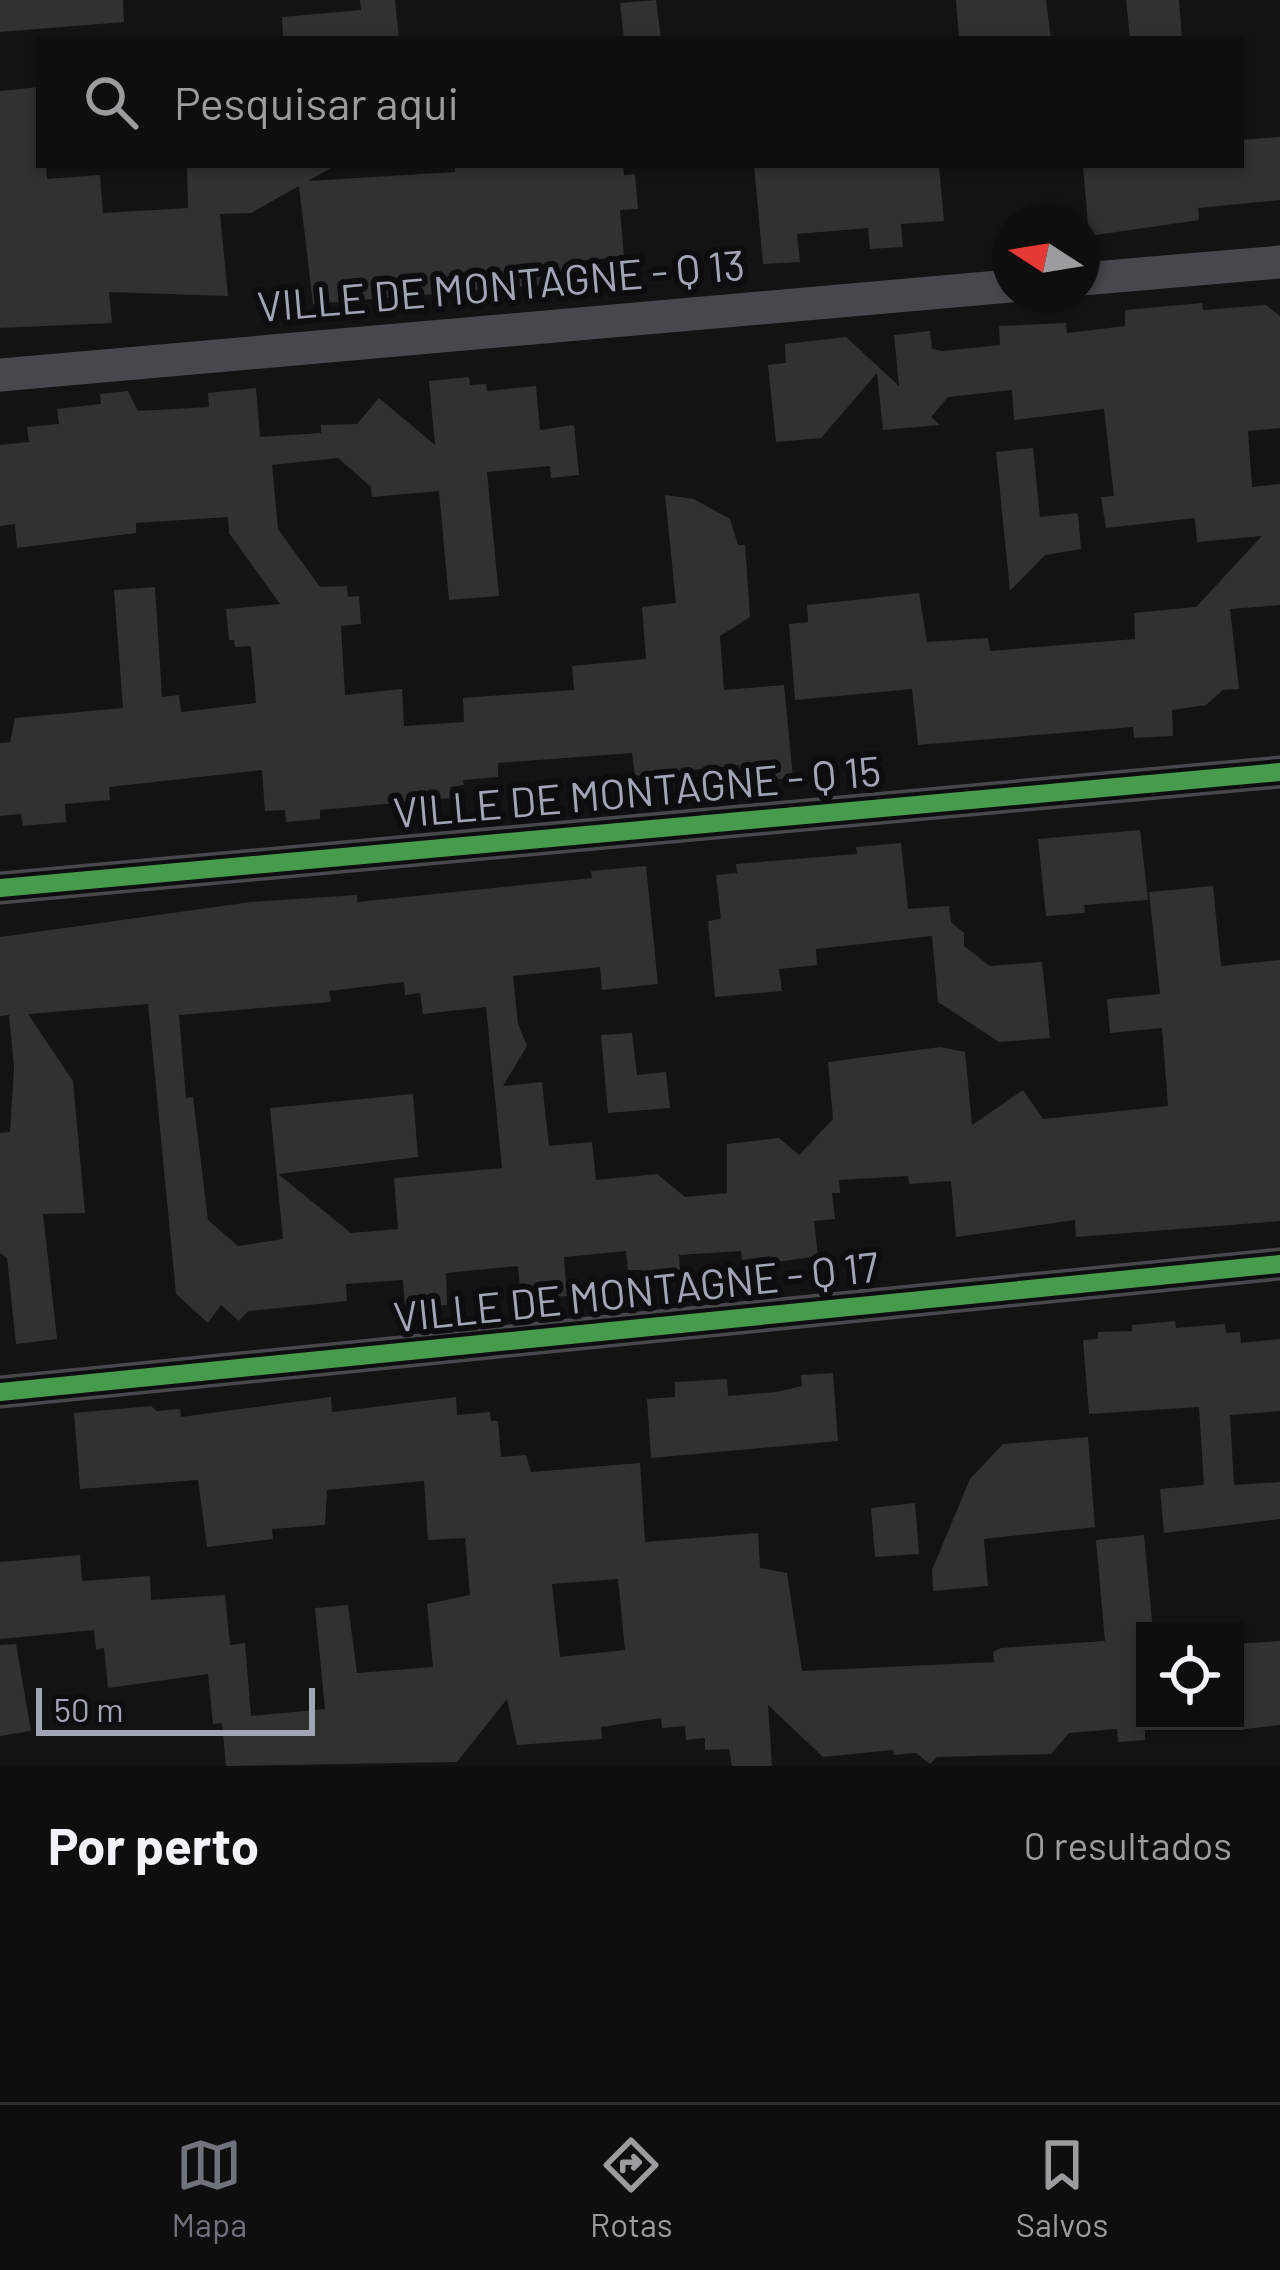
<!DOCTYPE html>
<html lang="pt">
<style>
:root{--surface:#0e0e0e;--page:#171717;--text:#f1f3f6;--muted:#9b9c9e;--line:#2e2e2e;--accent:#70727c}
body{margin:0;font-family:Barlow,sans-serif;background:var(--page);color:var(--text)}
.controls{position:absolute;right:36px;bottom:36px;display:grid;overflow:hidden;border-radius:0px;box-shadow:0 3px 9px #0004}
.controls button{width:108px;height:108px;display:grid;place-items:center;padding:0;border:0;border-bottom:3px solid var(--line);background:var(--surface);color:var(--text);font:60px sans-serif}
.compass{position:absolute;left:992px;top:204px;width:108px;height:108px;border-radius:50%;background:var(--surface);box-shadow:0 3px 9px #0004;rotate:282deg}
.scale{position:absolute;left:36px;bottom:30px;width:279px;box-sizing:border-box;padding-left:12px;border:6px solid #a2a5b5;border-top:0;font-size:33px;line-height:42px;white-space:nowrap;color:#a2a5b5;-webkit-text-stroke:9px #0d0d0f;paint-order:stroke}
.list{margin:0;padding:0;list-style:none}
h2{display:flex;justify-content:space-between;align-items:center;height:156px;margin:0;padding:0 48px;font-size:51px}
h2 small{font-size:39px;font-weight:400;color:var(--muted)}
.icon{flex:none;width:66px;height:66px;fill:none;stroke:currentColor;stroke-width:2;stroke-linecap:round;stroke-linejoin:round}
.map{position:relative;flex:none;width:1280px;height:1766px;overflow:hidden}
.search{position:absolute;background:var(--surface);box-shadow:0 3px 9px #0004;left:36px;right:36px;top:36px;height:132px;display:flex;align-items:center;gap:30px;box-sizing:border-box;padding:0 42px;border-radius:0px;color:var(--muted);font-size:45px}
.sheet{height:336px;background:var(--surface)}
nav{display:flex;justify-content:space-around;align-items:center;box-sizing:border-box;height:168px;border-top:3px solid var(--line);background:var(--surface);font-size:33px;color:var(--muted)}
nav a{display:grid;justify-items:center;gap:6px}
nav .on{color:var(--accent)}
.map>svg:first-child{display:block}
</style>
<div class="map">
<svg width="1280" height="1766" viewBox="0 0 1280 1766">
<rect width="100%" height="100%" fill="#131313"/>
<path fill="#313132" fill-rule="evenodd" d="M 0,0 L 123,0 L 124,22 L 0,32 Z
M 360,0 L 395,0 L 399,39 L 283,39 L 282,17 L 361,10 Z
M 656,0 L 661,39 L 624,39 L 620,3 Z
M 956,0 L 1046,0 L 1051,39 L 959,39 Z
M 1126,0 L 1179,0 L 1182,39 L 1130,39 Z
M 39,87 L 39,165 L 46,165 L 47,179 L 100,175 L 103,213 L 188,208 L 187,165 L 336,165 L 308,181 L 455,172 L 455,165 L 623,165 L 624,175 L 635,174 L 638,209 L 620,210 L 624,257 L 573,261 L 575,282 L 313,304 L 299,186 L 251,213 L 220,214 L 228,296 L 109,292 L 112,323 L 0,328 L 0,91 Z
M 1280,137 L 1280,200 L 1198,208 L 1199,220 L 1089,236 L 1083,165 L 1241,165 L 1241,140 Z
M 754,165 L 939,165 L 944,221 L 901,224 L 903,247 L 870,249 L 868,228 L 797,234 L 800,262 L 763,264 Z
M 1202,303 L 1203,310 L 1266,305 L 1280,316 L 1280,428 L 1248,431 L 1252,487 L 1280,484 L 1280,605 L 1230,609 L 1239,689 L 1223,690 L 1206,705 L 1172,710 L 1173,736 L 1134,738 L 1133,727 L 918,745 L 912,689 L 795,700 L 789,624 L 808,622 L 807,605 L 919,593 L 927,642 L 988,638 L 990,651 L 1135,639 L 1134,613 L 1196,607 L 1262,536 L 1197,542 L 1195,518 L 1106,528 L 1101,497 L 1114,496 L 1104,409 L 1014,420 L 1012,390 L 948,397 L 931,417 L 940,425 L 883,430 L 877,373 L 821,438 L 776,442 L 768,365 L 786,363 L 785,344 L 846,337 L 899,386 L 894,335 L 930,331 L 932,349 L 942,351 L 1000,345 L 999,326 L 1066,323 L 1067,333 L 1125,326 L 1125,310 Z
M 469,377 L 470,385 L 486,384 L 487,391 L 536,386 L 540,430 L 574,425 L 579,475 L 551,478 L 550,466 L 487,472 L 499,596 L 449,600 L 439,491 L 372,497 L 371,487 L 338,458 L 272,465 L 278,529 L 320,587 L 347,586 L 348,597 L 359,596 L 361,624 L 341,626 L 345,695 L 402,689 L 404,726 L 464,722 L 463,698 L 574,690 L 572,666 L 646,659 L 642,607 L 676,603 L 665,495 L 694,499 L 730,519 L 738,545 L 745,545 L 750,617 L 720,636 L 724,690 L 784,685 L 793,778 L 741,782 L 739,765 L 635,776 L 632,753 L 498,763 L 498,777 L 463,780 L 464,785 L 450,787 L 451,798 L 320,810 L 320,819 L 286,822 L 285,810 L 265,811 L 262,770 L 109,787 L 110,800 L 65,804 L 66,822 L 23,826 L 21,814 L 0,816 L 0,743 L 10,742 L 15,718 L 123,708 L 114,590 L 155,587 L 162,697 L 179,695 L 181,712 L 256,703 L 251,646 L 235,647 L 234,640 L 229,640 L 226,609 L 280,604 L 229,533 L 228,517 L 136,523 L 136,533 L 17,548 L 15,524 L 0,526 L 0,445 L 29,442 L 27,427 L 59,424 L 57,409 L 101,404 L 100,394 L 128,391 L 138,411 L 209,407 L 208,393 L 256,388 L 260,437 L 321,433 L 321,425 L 357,424 L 379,398 L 435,445 L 429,381 Z
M 1033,448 L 1040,517 L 1078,513 L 1081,549 L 1045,555 L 1010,591 L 996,452 Z
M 1140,830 L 1148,900 L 1084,905 L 1085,913 L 1046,916 L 1038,839 Z
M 901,843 L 908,909 L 949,906 L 951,922 L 964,933 L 964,946 L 990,966 L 1042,962 L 1050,1038 L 999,1042 L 938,1002 L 932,936 L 816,949 L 817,965 L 779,969 L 782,991 L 715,997 L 708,921 L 721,919 L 716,875 L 737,873 L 736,864 L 857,854 L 856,847 Z
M 646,866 L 658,984 L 602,990 L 600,967 L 513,976 L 518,1024 L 527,1046 L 503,1086 L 542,1082 L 549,1146 L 592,1142 L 596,1180 L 657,1174 L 685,1197 L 727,1193 L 727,1144 L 779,1138 L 799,1155 L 833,1119 L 828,1062 L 940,1047 L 965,1052 L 972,1125 L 1023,1090 L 1043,1119 L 1168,1106 L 1162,1028 L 1110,1033 L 1107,999 L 1160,994 L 1149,892 L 1213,886 L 1221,966 L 1280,960 L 1280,1221 L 1076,1237 L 1075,1220 L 956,1237 L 951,1181 L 909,1184 L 908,1176 L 839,1180 L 840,1193 L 832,1193 L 835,1219 L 814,1221 L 818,1256 L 770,1263 L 770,1256 L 742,1260 L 741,1251 L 679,1255 L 680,1272 L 644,1276 L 643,1270 L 628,1270 L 626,1251 L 564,1257 L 567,1296 L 521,1299 L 518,1266 L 446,1273 L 447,1305 L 405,1308 L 403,1280 L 346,1284 L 347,1301 L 248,1311 L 239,1321 L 221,1305 L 208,1323 L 176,1294 L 148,1004 L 28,1014 L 73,1081 L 85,1213 L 43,1214 L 57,1339 L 16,1344 L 7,1258 L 0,1253 L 0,1133 L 10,1132 L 14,1068 L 9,1015 L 0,1016 L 0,937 L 251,902 L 357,895 L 357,902 L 592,878 L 591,871 ZM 404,982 L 405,995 L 420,993 L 423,1014 L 486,1007 L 502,1168 L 394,1178 L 398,1229 L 351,1233 L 278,1174 L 418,1157 L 413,1094 L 270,1108 L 283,1239 L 238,1246 L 208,1220 L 193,1097 L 186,1098 L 179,1015 L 331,1002 L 329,991 Z
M 632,1033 L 637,1075 L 666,1072 L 670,1108 L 608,1113 L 601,1035 Z
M 1175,1321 L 1176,1328 L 1225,1324 L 1226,1333 L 1240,1332 L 1241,1343 L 1280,1339 L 1280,1411 L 1230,1415 L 1234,1485 L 1280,1482 L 1280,1519 L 1164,1533 L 1160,1489 L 1204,1485 L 1199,1407 L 1089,1414 L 1083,1340 L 1098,1339 L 1098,1332 L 1132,1331 L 1132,1325 Z
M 833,1373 L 838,1441 L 651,1458 L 647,1399 L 675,1397 L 675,1382 L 727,1379 L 728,1396 L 776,1392 L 802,1386 L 801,1375 Z
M 331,1397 L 332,1412 L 456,1397 L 457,1415 L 490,1412 L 491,1421 L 498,1421 L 501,1457 L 526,1455 L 531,1472 L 640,1463 L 645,1542 L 758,1533 L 760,1568 L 787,1573 L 802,1671 L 994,1662 L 993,1652 L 1001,1648 L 1105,1641 L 1096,1540 L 1144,1535 L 1153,1631 L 1145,1631 L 1145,1740 L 1118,1742 L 1117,1729 L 1069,1733 L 1051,1754 L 937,1757 L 930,1764 L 916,1753 L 894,1755 L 893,1750 L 823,1757 L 768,1705 L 772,1766 L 732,1766 L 729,1749 L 705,1750 L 705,1738 L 686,1740 L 685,1726 L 662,1728 L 661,1718 L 601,1727 L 602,1739 L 517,1745 L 507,1699 L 457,1762 L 226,1766 L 222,1723 L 213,1724 L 208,1674 L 108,1688 L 104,1648 L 96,1650 L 94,1630 L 0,1639 L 0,1562 L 80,1555 L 82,1581 L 150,1576 L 151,1600 L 225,1595 L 230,1645 L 245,1643 L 251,1716 L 325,1709 L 315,1608 L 348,1605 L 357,1673 L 433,1667 L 427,1604 L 470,1595 L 465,1538 L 428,1540 L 424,1481 L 327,1490 L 325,1525 L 272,1529 L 273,1539 L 207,1547 L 198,1480 L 80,1489 L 74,1413 L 151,1406 L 157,1411 L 180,1409 L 181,1417 ZM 618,1579 L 625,1650 L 560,1657 L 552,1584 Z
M 1088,1437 L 1095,1527 L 984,1539 L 988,1586 L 933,1591 L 932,1570 L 970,1479 L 1003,1444 Z
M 915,1503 L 919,1554 L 875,1557 L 871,1508 Z
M 1280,1641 L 1280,1725 L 1235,1730 L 1235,1644 Z
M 16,1644 L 31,1731 L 0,1736 L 0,1645 Z"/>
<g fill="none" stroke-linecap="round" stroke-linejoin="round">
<path stroke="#47474c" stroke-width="33" d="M 1082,279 L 1280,262
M 0,375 L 1010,286
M 0,888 L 1280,772
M 0,1392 L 1280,1264"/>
<defs>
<path id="cycleway" d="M 0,888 L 1280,772
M 0,1392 L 1280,1264"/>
</defs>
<use href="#cycleway" stroke="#0d0d0f" stroke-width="26"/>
<use href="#cycleway" stroke="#469c4c" stroke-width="18"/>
</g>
<g text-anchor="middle" stroke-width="12" stroke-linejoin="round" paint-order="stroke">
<g font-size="42" fill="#a2a5b5" stroke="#0d0d0f">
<text transform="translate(501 286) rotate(-5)" y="15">VILLE DE MONTAGNE - Q 13</text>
<text transform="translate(637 792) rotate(-5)" y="15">VILLE DE MONTAGNE - Q 15</text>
<text transform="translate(636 1292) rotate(-6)" y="15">VILLE DE MONTAGNE - Q 17</text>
</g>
</g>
</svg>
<div class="controls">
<button><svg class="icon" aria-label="locate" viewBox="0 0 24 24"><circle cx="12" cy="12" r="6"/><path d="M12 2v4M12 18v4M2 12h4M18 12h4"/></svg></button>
</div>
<svg class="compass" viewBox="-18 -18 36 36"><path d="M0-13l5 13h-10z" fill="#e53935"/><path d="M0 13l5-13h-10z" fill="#9b9c9e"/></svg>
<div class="scale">50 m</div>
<div class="search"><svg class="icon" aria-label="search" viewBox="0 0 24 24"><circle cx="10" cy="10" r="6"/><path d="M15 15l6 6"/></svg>Pesquisar aqui</div>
</div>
<section class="sheet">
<h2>Por perto<small>0 resultados</small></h2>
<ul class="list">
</ul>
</section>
<nav>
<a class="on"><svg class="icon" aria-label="map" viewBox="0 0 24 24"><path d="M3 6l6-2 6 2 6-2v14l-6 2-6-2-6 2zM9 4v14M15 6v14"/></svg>Mapa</a>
<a><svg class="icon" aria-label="directions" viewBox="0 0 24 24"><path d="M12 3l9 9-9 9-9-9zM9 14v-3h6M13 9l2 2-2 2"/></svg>Rotas</a>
<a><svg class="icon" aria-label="saved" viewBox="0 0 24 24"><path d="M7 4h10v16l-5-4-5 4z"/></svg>Salvos</a>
</nav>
